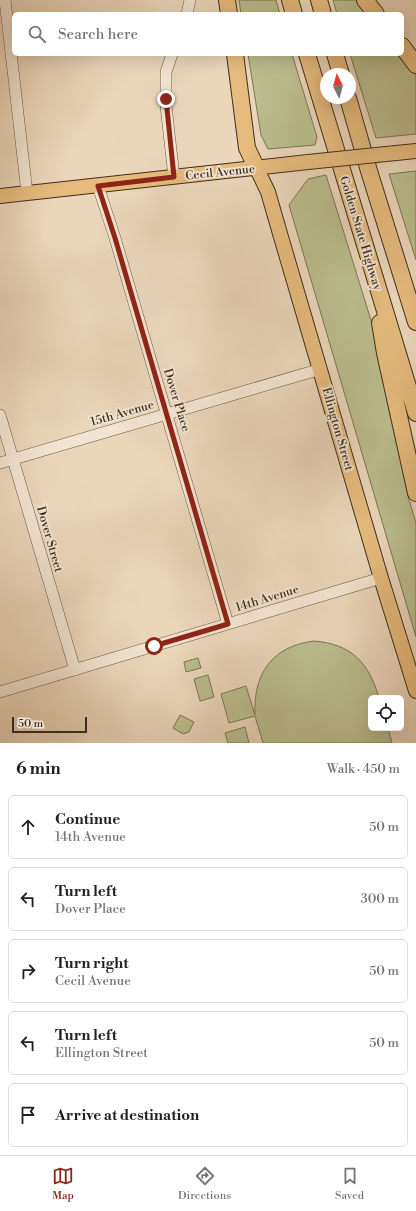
<!DOCTYPE html>
<meta charset="utf-8">
<style>
:root{--surface:#fff;--page:#f2f2f2;--text:#202124;--muted:#757577;--line:#e0e0e0;--accent:#8f2418}
body{margin:0;font-family:"Libre Bodoni",serif;background:var(--page);color:var(--text)}
.controls{position:absolute;right:12px;bottom:12px;display:grid;overflow:hidden;border-radius:6px;box-shadow:0 4px 16px #0002}
.controls button{width:36px;height:36px;display:grid;place-items:center;padding:0;border:0;border-bottom:1px solid var(--line);background:var(--surface);color:var(--text);font:20px sans-serif}
.compass{position:absolute;left:320px;top:68px;width:36px;height:36px;border-radius:50%;background:var(--surface);box-shadow:0 4px 16px #0002;rotate:354deg}
.scale{position:absolute;left:12px;bottom:10px;width:75px;box-sizing:border-box;padding-left:4px;border:2px solid #3e2f21;border-top:0;font-size:11px;line-height:14px;white-space:nowrap;color:#3e2f21;-webkit-text-stroke:3px #f2e4d2;paint-order:stroke}
.stop{position:absolute;width:12px;height:12px;margin:-9px;border:3px solid #8f2418;border-radius:50%;background:#fff}
.stop.end{background:#8f2418;border-color:#fff;box-shadow:0 1px 4px #0008}
.list{margin:0;padding:0;list-style:none}
h2{display:flex;justify-content:space-between;align-items:center;height:52px;margin:0;padding:0 16px;font-size:17px}
h2 small{font-size:13px;font-weight:400;color:var(--muted)}
.list li{display:grid;grid-template-columns:26px 1fr auto;gap:12px;align-items:center;box-sizing:border-box;height:64px;margin:0 8px 8px;padding:0 8px;border:1px solid var(--line);border-radius:6px}
.list b{display:block;font-size:15px;white-space:nowrap}
.list p{margin:0;font-size:13px;white-space:nowrap;color:var(--muted)}
.list em{font-size:13px;font-style:normal;color:var(--muted)}
.icon{flex:none;width:22px;height:22px;fill:none;stroke:currentColor;stroke-width:2;stroke-linecap:round;stroke-linejoin:round}
.map{position:relative;flex:none;width:416px;height:743px;overflow:hidden}
.search{position:absolute;background:var(--surface);box-shadow:0 4px 16px #0002;left:12px;right:12px;top:12px;height:44px;display:flex;align-items:center;gap:10px;box-sizing:border-box;padding:0 14px;border-radius:6px;color:var(--muted);font-size:15px}
.sheet{height:412px;background:var(--surface)}
nav{display:flex;justify-content:space-around;align-items:center;box-sizing:border-box;height:56px;border-top:1px solid var(--line);background:var(--surface);font-size:11px;color:var(--muted)}
nav a{display:grid;justify-items:center;gap:2px}
nav .on{color:var(--accent)}
.map>svg:first-child{display:block}
</style>
<div class="map">
<svg width="416" height="743" viewBox="0 0 416 743">
<rect width="100%" height="100%" fill="#ebd6ba"/>
<filter id="stains"><feTurbulence type="fractalNoise" baseFrequency=".005" numOctaves="4"/><feColorMatrix values="0 0 0 0 .2 0 0 0 0 .09 0 0 0 0 .02 0 0 0 .5 -.17"/></filter>
<radialGradient id="worn" r=".72"><stop offset=".6" stop-color="#630" stop-opacity="0"/><stop offset="1" stop-color="#630" stop-opacity=".3"/></radialGradient>
<path fill="#babd8d" stroke="#7c7657" d="M 239,0 L 276,0 L 280,14 L 241,14 Z
M 333,0 L 360,0 L 371,14 L 337,14 Z
M 248,54 L 292,54 L 317,137 L 315,145 L 268,149 L 261,135 Z
M 350,54 L 402,54 L 416,76 L 416,134 L 376,138 Z
M 416,171 L 416,260 L 389,174 Z
M 326,175 L 379,346 L 408,496 L 416,523 L 416,637 L 289,205 L 308,179 Z
M 314,641 C 352,644 369,663 379,698 L 371,698 L 371,728 L 388,728 L 392,743 L 263,743 L 255,716 L 229,723 L 221,694 L 246,686 L 255,715 C 253,674 272,646 314,641 Z
M 198,658 L 201,668 L 186,672 L 184,662 Z
M 208,675 L 214,697 L 200,701 L 194,679 Z
M 180,715 L 194,722 L 189,732 L 183,734 L 173,728 Z
M 245,727 L 249,743 L 228,743 L 225,733 Z"/>
<g fill="none" stroke-linecap="round" stroke-linejoin="round">
<defs>
<path id="minor" d="M 5,0 L 27,193
M 187,14 L 190,0
M 172,54 L 166,72 L 166,106 L 174,177
M 98,186 L 115,238 L 228,624
M 0,415 L 75,670
M 0,463 L 321,369
M 0,692 L 381,578"/>
<path id="major" d="M 396,153 L 416,151
M 257,169 L 268,192 L 281,237 L 381,578 L 416,691
M 0,196 L 308,162"/>
<path id="highway" d="M 227,0 L 229,14
M 290,0 L 294,14
M 319,0 L 323,14
M 365,0 L 376,14
M 402,46 L 416,65
M 235,54 L 247,148 L 257,169
M 307,54 L 416,413
M 335,54 L 341,74
M 348,98 L 369,171 L 416,322
M 380,323 L 385,353 L 416,493"/>
</defs>
<use href="#minor" stroke="#695947" stroke-width="12"/>
<use href="#major" stroke="#3e2f21" stroke-width="16"/>
<use href="#highway" stroke="#3e2f21" stroke-width="18"/>
<use href="#minor" stroke="#f2e4d2" stroke-width="11"/>
<use href="#major" stroke="#e6bb7d" stroke-width="14"/>
<use href="#highway" stroke="#e6bb7d" stroke-width="16"/>
<defs>
<path id="major-bridge" d="M 308,162 L 396,153"/>
</defs>
<use href="#major-bridge" stroke="#3e2f21" stroke-width="16" stroke-linecap="butt"/>
<use href="#major-bridge" stroke="#e6bb7d" stroke-width="14"/>
</g>
<g fill="none" stroke-linecap="round" stroke-linejoin="round">
<path stroke="#8f2418" stroke-width="5" d="M 154,646 L 228,624 L 115,238 L 98,186 L 174,177 L 166,99"/>
</g>
<g text-anchor="middle" stroke-width="3.5" stroke-linejoin="round" paint-order="stroke">
<g font-size="12" fill="#3e2f21" stroke="#f2e4d2">
<text transform="translate(220 172) rotate(-6)" y="4">Cecil Avenue</text>
<text transform="translate(361 233) rotate(73)" y="4">Golden State Highway</text>
<text transform="translate(177 400) rotate(73)" y="4">Dover Place</text>
<text transform="translate(122 413) rotate(-16)" y="4">15th Avenue</text>
<text transform="translate(338 429) rotate(74)" y="4">Ellington Street</text>
<text transform="translate(50 539) rotate(74)" y="4">Dover Street</text>
<text transform="translate(267 598) rotate(-17)" y="4">14th Avenue</text>
</g>
</g>
<rect width="100%" height="100%" filter="url(#stains)"/>
<rect width="100%" height="100%" fill="url(#worn)"/>
</svg>
<div class="controls">
<button><svg class="icon" aria-label="locate" viewBox="0 0 24 24"><circle cx="12" cy="12" r="6"/><path d="M12 2v4M12 18v4M2 12h4M18 12h4"/></svg></button>
</div>
<svg class="compass" viewBox="-18 -18 36 36"><path d="M0-13l5 13h-10z" fill="#e53935"/><path d="M0 13l5-13h-10z" fill="#757577"/></svg>
<div class="scale">50 m</div>
<div class="stop" style="left:154px;top:646px"></div>
<div class="stop end" style="left:166px;top:99px"></div>
<div class="search"><svg class="icon" aria-label="search" viewBox="0 0 24 24"><circle cx="10" cy="10" r="6"/><path d="M15 15l6 6"/></svg>Search here</div>
</div>
<section class="sheet">
<h2>6 min<small>Walk · 450 m</small></h2>
<ul class="list">
<li><svg class="icon" aria-label="ahead" viewBox="0 0 24 24"><path d="M12 20V5M6 11l6-6 6 6"/></svg><div><b>Continue</b><p>14th Avenue</p></div><em>50 m</em></li>
<li><svg class="icon" aria-label="left" viewBox="0 0 24 24"><path d="M17 20v-9H6M10 6l-5 5 5 5"/></svg><div><b>Turn left</b><p>Dover Place</p></div><em>300 m</em></li>
<li><svg class="icon" aria-label="right" viewBox="0 0 24 24"><path d="M7 20v-9h11M14 6l5 5-5 5"/></svg><div><b>Turn right</b><p>Cecil Avenue</p></div><em>50 m</em></li>
<li><svg class="icon" aria-label="left" viewBox="0 0 24 24"><path d="M17 20v-9H6M10 6l-5 5 5 5"/></svg><div><b>Turn left</b><p>Ellington Street</p></div><em>50 m</em></li>
<li><svg class="icon" aria-label="arrive" viewBox="0 0 24 24"><path d="M6 21V4h12l-3 4 3 4H6"/></svg><div><b>Arrive at destination</b></div></li>
</ul>
</section>
<nav>
<a class="on"><svg class="icon" aria-label="map" viewBox="0 0 24 24"><path d="M3 6l6-2 6 2 6-2v14l-6 2-6-2-6 2zM9 4v14M15 6v14"/></svg>Map</a>
<a><svg class="icon" aria-label="directions" viewBox="0 0 24 24"><path d="M12 3l9 9-9 9-9-9zM9 14v-3h6M13 9l2 2-2 2"/></svg>Directions</a>
<a><svg class="icon" aria-label="saved" viewBox="0 0 24 24"><path d="M7 4h10v16l-5-4-5 4z"/></svg>Saved</a>
</nav>
